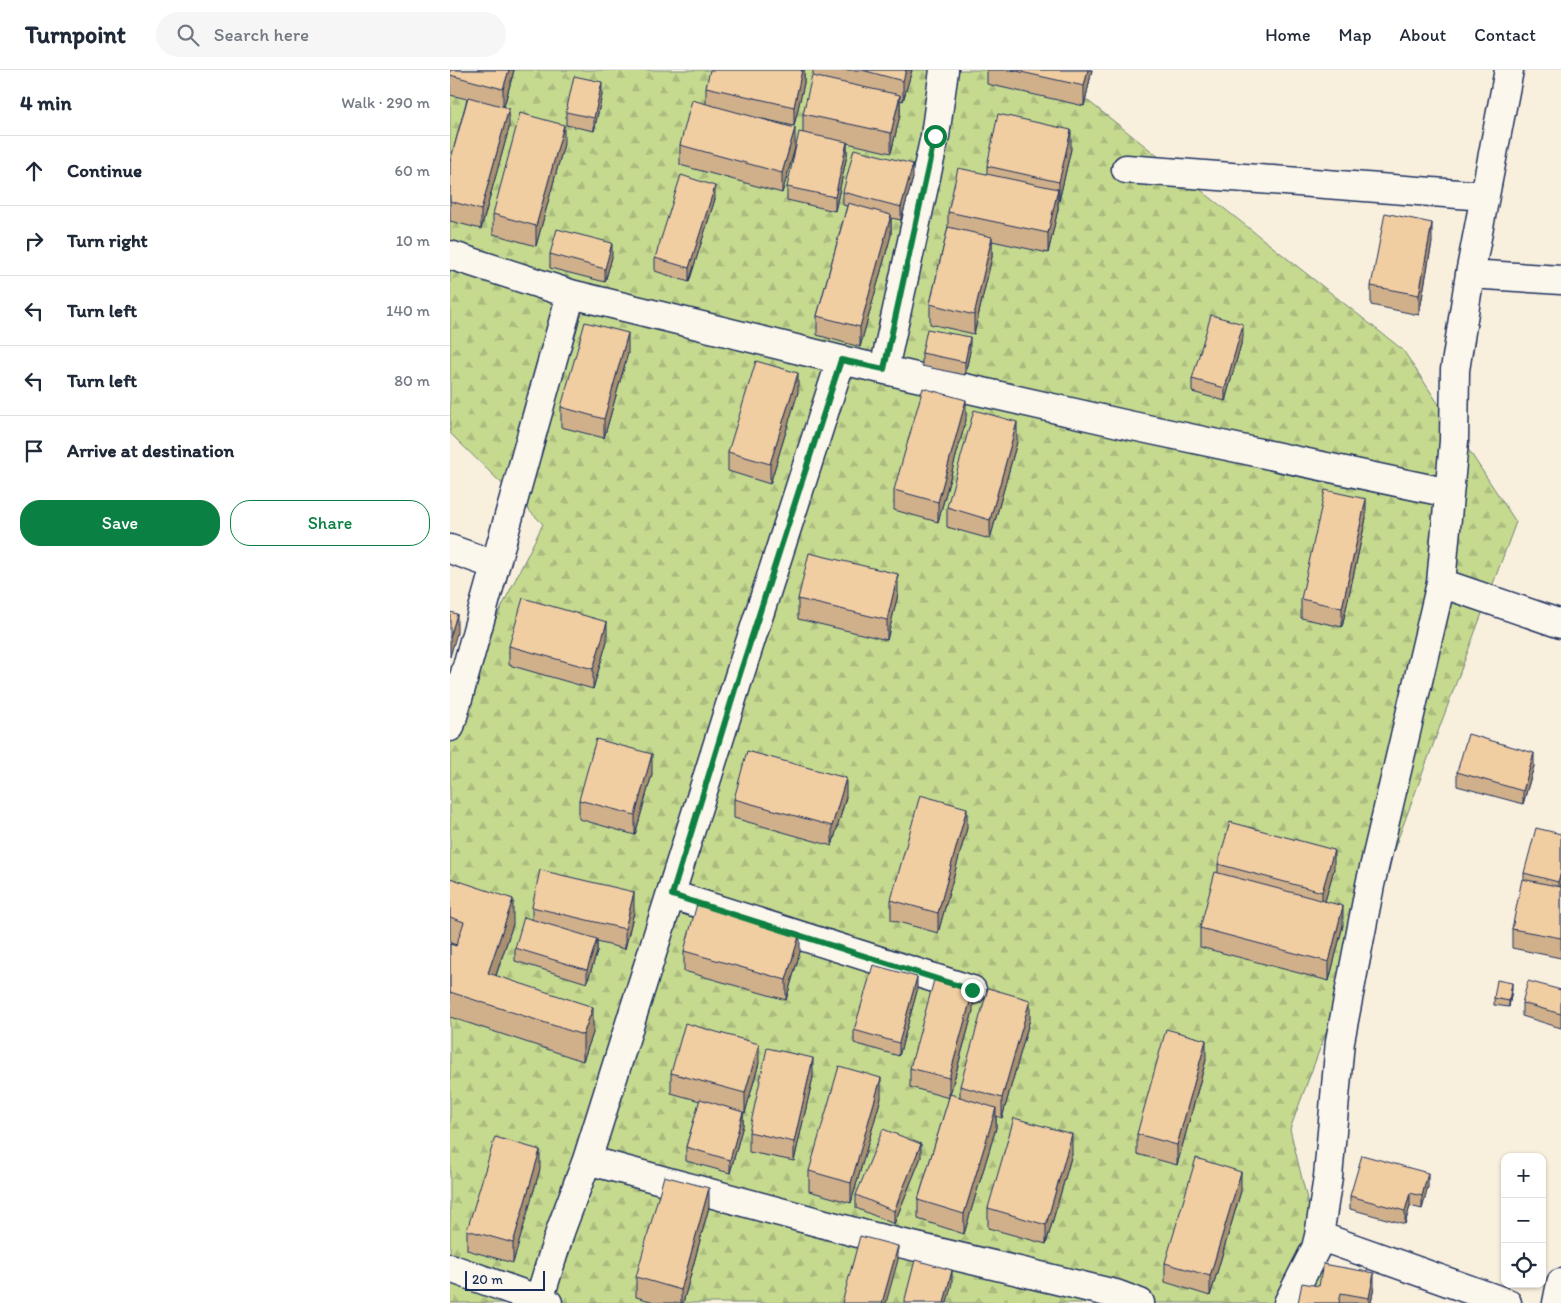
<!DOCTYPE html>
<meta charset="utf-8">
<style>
:root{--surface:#fff;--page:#f6f6f7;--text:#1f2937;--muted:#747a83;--line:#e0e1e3;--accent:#0b8043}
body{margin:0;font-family:Itim,sans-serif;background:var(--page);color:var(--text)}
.controls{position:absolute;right:15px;bottom:15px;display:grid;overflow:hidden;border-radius:10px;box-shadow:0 1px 4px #0004}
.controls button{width:45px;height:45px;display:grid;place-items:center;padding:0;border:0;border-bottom:1px solid var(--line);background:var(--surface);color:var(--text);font:25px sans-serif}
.scale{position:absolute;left:15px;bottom:12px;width:80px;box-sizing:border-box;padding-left:5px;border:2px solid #1b2f5e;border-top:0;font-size:14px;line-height:18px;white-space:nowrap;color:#1b2f5e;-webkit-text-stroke:4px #fbf7ec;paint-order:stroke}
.stop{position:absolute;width:15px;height:15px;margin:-11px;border:4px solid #0b8043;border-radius:50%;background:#fff}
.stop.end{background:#0b8043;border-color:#fff;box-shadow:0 1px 5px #0008}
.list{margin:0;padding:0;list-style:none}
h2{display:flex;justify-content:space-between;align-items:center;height:65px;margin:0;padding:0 20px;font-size:21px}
h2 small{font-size:16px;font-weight:400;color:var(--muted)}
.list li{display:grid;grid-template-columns:32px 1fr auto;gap:15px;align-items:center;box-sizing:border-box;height:70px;padding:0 20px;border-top:1px solid var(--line)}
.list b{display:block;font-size:19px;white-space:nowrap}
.list em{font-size:16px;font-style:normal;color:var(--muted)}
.actions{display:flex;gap:10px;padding:15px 20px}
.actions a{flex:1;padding:11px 0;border:1px solid var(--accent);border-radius:20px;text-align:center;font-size:18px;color:var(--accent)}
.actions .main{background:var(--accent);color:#fff}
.icon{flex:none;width:28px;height:28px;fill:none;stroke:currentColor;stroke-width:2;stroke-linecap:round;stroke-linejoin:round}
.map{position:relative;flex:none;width:1111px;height:1233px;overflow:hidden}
header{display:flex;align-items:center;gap:30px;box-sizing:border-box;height:70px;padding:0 25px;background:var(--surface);border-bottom:1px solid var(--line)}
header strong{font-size:24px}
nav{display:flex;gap:28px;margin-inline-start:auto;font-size:18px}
.search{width:350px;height:45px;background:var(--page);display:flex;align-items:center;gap:12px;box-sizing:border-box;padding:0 18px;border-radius:28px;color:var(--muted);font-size:19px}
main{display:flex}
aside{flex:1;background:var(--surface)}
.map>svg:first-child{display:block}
</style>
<header>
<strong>Turnpoint</strong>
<div class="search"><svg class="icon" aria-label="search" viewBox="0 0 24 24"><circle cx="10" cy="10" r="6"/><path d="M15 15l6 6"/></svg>Search here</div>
<nav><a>Home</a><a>Map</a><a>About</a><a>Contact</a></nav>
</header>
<main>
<aside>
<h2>4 min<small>Walk · 290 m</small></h2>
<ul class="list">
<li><svg class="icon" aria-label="ahead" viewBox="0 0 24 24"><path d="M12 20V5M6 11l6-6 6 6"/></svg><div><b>Continue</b></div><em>60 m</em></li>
<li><svg class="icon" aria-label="right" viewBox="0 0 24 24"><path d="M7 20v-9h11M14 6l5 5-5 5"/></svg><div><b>Turn right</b></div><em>10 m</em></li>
<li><svg class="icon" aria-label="left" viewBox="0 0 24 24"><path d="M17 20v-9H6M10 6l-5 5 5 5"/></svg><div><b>Turn left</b></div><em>140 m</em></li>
<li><svg class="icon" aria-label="left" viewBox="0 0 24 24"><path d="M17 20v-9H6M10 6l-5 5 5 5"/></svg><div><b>Turn left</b></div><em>80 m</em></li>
<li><svg class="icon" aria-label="arrive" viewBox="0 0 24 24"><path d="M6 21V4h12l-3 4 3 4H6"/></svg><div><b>Arrive at destination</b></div></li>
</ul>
<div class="actions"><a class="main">Save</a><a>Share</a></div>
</aside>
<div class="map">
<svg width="1111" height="1233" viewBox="0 0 1111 1233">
<defs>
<pattern id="forest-firs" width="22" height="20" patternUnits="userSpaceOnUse" patternTransform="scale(1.25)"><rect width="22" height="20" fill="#c6da8f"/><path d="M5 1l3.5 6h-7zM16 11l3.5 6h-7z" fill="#aabb7e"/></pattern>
</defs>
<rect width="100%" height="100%" fill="#f9efdd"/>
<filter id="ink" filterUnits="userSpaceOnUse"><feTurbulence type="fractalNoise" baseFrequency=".02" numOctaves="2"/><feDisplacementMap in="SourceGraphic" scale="10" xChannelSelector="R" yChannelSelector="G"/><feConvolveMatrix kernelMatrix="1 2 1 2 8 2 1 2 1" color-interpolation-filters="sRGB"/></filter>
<g filter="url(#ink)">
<path fill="url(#forest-firs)" stroke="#708476" d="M 0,0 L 599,0 L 953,280 L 1066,452 L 840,1059 L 882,1233 L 0,1233 L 0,641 L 93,454 L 0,363 Z"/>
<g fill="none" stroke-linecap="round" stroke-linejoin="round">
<defs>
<path id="minor" d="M 676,99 L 1035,126
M 0,185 L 121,224 L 391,290 L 678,355 L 999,423
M 1020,204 L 1111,210
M 434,299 L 485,66 L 494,0
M 0,479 L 45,495
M 991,513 L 1111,554
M 0,657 L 121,224
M 222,825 L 522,920
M 137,1090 L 412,1164 L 666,1224 L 690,1233
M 869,1166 L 1057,1233
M 0,1198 L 98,1233
M 89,1230 L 111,1159 L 137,1090 L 286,616 L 391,290
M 838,1233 L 866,1178 L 869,1166 L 878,1107 L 890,971 L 920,815 L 991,513 L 1004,371 L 1005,300 L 1020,204 L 1059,0
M 1107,1233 L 1111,1213"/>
</defs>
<use href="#minor" stroke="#1b2f5e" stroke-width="31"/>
<use href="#minor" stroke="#fbf7ec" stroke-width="28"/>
</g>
<path fill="#cfb08b" stroke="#1b2f5e" d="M 0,0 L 64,0 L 54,37 L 59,58 L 31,159 L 0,151 L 0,92 L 17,29 L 0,25 Z
M 354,0 L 354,13 L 344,56 L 313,49 L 345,78 L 332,123 L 230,95 L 230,75 L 256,33 L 256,17 Z
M 363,0 L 462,0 L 453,31 L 450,30 L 450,45 L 441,83 L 397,73 L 397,85 L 385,141 L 337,130 L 337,117 L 353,63 L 353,44 L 363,6 Z
M 537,0 L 642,0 L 634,36 L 537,14 Z
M 152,25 L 144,61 L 116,55 L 116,42 Z
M 114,74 L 86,176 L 43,164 L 43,144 Z
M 621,79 L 609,131 L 608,131 L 608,139 L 598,183 L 542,171 L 542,187 L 524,264 L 480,254 L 480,234 L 498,157 L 498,142 L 537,104 L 537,96 Z
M 463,108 L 451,150 L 441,148 L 441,165 L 410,277 L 367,265 L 367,246 L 397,136 L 393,135 L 393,122 Z
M 265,129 L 239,212 L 205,201 L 205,188 Z
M 982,172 L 969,245 L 921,235 L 921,216 Z
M 100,184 L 162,187 L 155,212 L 100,198 Z
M 793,267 L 775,331 L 742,322 L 742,309 Z
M 520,281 L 515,305 L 472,296 L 472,283 Z
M 178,283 L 154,368 L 111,357 L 111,337 Z
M 348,322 L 320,414 L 278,401 L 278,382 Z
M 516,350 L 488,452 L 444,440 L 444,420 Z
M 567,372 L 540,469 L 497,457 L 497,437 Z
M 916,448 L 892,557 L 851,548 L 851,529 Z
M 448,524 L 437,570 L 348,549 L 348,529 Z
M 157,571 L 143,619 L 59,595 L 59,576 Z
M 1084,696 L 1073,734 L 1007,716 L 1007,702 Z
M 202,704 L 185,765 L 129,749 L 129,730 Z
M 396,727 L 382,776 L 284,748 L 284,729 Z
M 517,758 L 488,863 L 441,850 L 441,830 Z
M 1111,764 L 1111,888 L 1062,878 L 1062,859 L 1074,809 L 1074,803 Z
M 768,794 L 884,799 L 875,831 L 893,855 L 879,911 L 750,877 L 750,858 L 768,803 Z
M 0,808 L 63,854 L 46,906 L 143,963 L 133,991 L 0,947 L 0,874 L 6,876 L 7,875 L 0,873 Z
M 82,837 L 184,842 L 175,879 L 147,872 L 147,882 L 137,913 L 65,891 L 65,878 L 82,849 Z
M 234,881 L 350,882 L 336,930 L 234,901 Z
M 1062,919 L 1059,937 L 1044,935 L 1044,928 Z
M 1111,920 L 1111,958 L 1072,946 L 1072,933 Z
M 467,921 L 449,986 L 404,973 L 404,960 Z
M 523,941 L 500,1025 L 510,1027 L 510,1016 L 580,949 L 552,1048 L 546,1046 L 546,1058 L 514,1164 L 468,1149 L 468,1130 L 499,1028 L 460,1017 L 460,998 Z
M 756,990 L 727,1095 L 687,1084 L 687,1064 Z
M 309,993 L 295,1043 L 293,1043 L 293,1055 L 280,1103 L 236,1091 L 236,1077 L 250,1031 L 221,1023 L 221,1003 Z
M 363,1007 L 344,1091 L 299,1082 L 299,1062 Z
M 431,1028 L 401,1133 L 359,1121 L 359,1101 Z
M 622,1084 L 596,1174 L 538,1158 L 538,1138 Z
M 471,1087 L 444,1154 L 406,1138 L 406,1125 Z
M 90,1099 L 63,1193 L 17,1180 L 17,1160 Z
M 978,1117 L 972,1139 L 960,1136 L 955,1154 L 900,1139 L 900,1126 Z
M 791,1121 L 760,1226 L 715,1212 L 715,1193 Z
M 259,1137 L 233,1233 L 208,1233 L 186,1227 L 186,1207 Z
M 869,1216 L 924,1217 L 921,1233 L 848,1233 Z"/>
<path fill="#a99071" stroke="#1b2f5e" d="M 59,0 L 64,0 L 53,39 L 53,19 Z
M 352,0 L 354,0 L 354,13 L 344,56 L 344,37 Z
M 456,0 L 462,0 L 453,31 L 453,11 Z
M 638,0 L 642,0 L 634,36 L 634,16 Z
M 152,12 L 152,25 L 144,61 L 144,48 Z
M 450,25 L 450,45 L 441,83 L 441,63 Z
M 59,38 L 59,58 L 31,159 L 31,140 Z
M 114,55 L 114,74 L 86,176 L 86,156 Z
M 345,58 L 345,78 L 332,123 L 332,103 Z
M 621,60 L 621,79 L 609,131 L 609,112 Z
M 397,72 L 397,85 L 385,141 L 385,127 Z
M 463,94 L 463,108 L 451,150 L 451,137 Z
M 265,116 L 265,129 L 239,212 L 239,198 Z
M 608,119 L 608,139 L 598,183 L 598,163 Z
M 441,145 L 441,165 L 410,277 L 410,257 Z
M 982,153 L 982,172 L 969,245 L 969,225 Z
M 542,167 L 542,187 L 524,264 L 524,245 Z
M 162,173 L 162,187 L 155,212 L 155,199 Z
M 793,254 L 793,267 L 775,331 L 775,318 Z
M 178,263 L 178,283 L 154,368 L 154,349 Z
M 520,267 L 520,281 L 515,305 L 515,292 Z
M 348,303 L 348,322 L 320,414 L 320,394 Z
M 516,330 L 516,350 L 488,452 L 488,432 Z
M 567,352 L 567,372 L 540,469 L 540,450 Z
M 916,429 L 916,448 L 892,557 L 892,538 Z
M 448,504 L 448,524 L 437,570 L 437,550 Z
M 7,544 L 7,563 L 0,587 L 0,568 Z
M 157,552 L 157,571 L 143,619 L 143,599 Z
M 1084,683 L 1084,696 L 1073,734 L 1073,721 Z
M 202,684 L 202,704 L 185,765 L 185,745 Z
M 396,708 L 396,727 L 382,776 L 382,756 Z
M 517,738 L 517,758 L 488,863 L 488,843 Z
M 884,780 L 884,799 L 872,842 L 872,822 Z
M 1111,802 L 1111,815 L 1108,825 L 1108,812 Z
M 184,822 L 184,842 L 175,879 L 175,859 Z
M 63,829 L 63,854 L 38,929 L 38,903 Z
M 893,836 L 893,855 L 879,911 L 879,892 Z
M 350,863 L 350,882 L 336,930 L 336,910 Z
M 147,869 L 147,882 L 137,913 L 137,900 Z
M 467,907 L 467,921 L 449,986 L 449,973 Z
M 1062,913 L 1062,919 L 1059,937 L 1059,931 Z
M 523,921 L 523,941 L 499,1028 L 499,1008 Z
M 580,930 L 580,949 L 552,1048 L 552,1028 Z
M 143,937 L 143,963 L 133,991 L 133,965 Z
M 756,970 L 756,990 L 727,1095 L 727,1075 Z
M 309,974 L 309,993 L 295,1043 L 295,1023 Z
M 363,988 L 363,1007 L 344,1091 L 344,1072 Z
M 431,1008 L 431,1028 L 401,1133 L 401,1113 Z
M 546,1038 L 546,1058 L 514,1164 L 514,1144 Z
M 293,1042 L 293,1055 L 280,1103 L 280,1090 Z
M 622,1064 L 622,1084 L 596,1174 L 596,1155 Z
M 471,1074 L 471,1087 L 444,1154 L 444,1141 Z
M 90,1080 L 90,1099 L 63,1193 L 63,1173 Z
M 791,1102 L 791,1121 L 760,1226 L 760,1206 Z
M 978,1103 L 978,1117 L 972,1139 L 972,1126 Z
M 259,1118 L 259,1137 L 233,1233 L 231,1233 L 231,1220 Z
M 960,1123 L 960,1136 L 955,1154 L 955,1141 Z
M 448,1176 L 448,1190 L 436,1233 L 432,1233 Z
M 502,1200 L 502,1213 L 497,1233 L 494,1233 Z
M 924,1203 L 924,1217 L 921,1233 L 919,1233 L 919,1228 Z"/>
<path fill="#f1cda2" stroke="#1b2f5e" d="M 0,0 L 59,0 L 53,19 L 0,5 Z
M 260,0 L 352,0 L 344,37 L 256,17 Z
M 412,0 L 456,0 L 453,11 Z
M 562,0 L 638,0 L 634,16 Z
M 124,6 L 152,12 L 144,48 L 116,42 Z
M 362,6 L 450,25 L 441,63 L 353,44 Z
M 18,27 L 59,38 L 31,140 L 0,131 L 0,92 Z
M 242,30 L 345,58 L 332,103 L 230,75 Z
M 70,43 L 114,55 L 86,156 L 43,144 Z
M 548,44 L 621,60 L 609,112 L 537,96 Z
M 349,62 L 397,72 L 385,127 L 337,117 Z
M 404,79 L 463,94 L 451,137 L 393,122 Z
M 508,98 L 608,119 L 598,163 L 498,142 Z
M 231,105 L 265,116 L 239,198 L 205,188 Z
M 398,133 L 441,145 L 410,257 L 367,246 Z
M 935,143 L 982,153 L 969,225 L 921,216 Z
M 498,157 L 542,167 L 524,245 L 480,234 Z
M 107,159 L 162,173 L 155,199 L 100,184 Z
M 761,245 L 793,254 L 775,318 L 742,309 Z
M 135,252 L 178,263 L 154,349 L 111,337 Z
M 477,259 L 520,267 L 515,292 L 472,283 Z
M 306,291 L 348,303 L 320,394 L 278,382 Z
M 473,318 L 516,330 L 488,432 L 444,420 Z
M 524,340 L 567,352 L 540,450 L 497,437 Z
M 875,420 L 916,429 L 892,538 L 851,529 Z
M 359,483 L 448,504 L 437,550 L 348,529 Z
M 73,528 L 157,552 L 143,599 L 59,576 Z
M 0,542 L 7,544 L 0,568 Z
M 1018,664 L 1084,683 L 1073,721 L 1007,702 Z
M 146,669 L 202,684 L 185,745 L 129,730 Z
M 297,681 L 396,708 L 382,756 L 284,729 Z
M 470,725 L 517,738 L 488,843 L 441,830 Z
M 780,752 L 884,780 L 872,822 L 768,794 Z
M 1086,758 L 1111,764 L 1111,802 L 1108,812 L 1074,803 Z
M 90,800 L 184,822 L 175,859 L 82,837 Z
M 765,802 L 893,836 L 879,892 L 750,858 Z
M 0,808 L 63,829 L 38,903 L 143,937 L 133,965 L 0,922 L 0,874 L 6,876 L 14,852 L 0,847 Z
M 1072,809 L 1111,817 L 1111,868 L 1062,859 Z
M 247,834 L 350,863 L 336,910 L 234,881 Z
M 74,847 L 147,869 L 137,900 L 65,878 Z
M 423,895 L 467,907 L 449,973 L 404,960 Z
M 484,910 L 523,921 L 499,1008 L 460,998 Z
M 1047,910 L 1062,913 L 1059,931 L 1044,928 Z
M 1078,911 L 1111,920 L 1111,944 L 1072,933 Z
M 538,918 L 580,930 L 552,1028 L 510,1016 Z
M 235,953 L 309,974 L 295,1023 L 221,1003 Z
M 716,959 L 756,970 L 727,1075 L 687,1064 Z
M 317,978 L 363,988 L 344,1072 L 299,1062 Z
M 389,996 L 431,1008 L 401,1113 L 359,1101 Z
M 500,1024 L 546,1038 L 514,1144 L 468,1130 Z
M 250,1029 L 293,1042 L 280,1090 L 236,1077 Z
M 564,1048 L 622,1064 L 596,1155 L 538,1138 Z
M 433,1059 L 471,1074 L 444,1141 L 406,1125 Z
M 45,1067 L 90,1080 L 63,1173 L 17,1160 Z
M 912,1085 L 978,1103 L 972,1126 L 960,1123 L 955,1141 L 900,1126 Z
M 746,1088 L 791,1102 L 760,1206 L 715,1193 Z
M 214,1106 L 259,1118 L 231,1220 L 186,1207 Z
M 410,1166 L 448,1176 L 432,1233 L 392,1233 Z
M 465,1190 L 502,1200 L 494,1233 L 454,1233 Z
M 873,1194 L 924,1203 L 919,1228 L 891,1223 L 889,1233 L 848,1233 L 852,1213 L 869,1216 Z"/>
</g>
<g fill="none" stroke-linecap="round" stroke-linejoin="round" filter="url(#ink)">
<path stroke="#0b8043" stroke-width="6" d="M 485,66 L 434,299 L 391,290 L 286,616 L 222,825 L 522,920"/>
</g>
</svg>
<div class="controls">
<button>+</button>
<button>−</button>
<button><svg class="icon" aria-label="locate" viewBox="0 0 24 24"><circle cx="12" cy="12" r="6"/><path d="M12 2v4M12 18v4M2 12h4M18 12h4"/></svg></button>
</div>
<div class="scale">20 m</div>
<div class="stop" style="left:485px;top:66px"></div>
<div class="stop end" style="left:522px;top:920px"></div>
</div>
</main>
